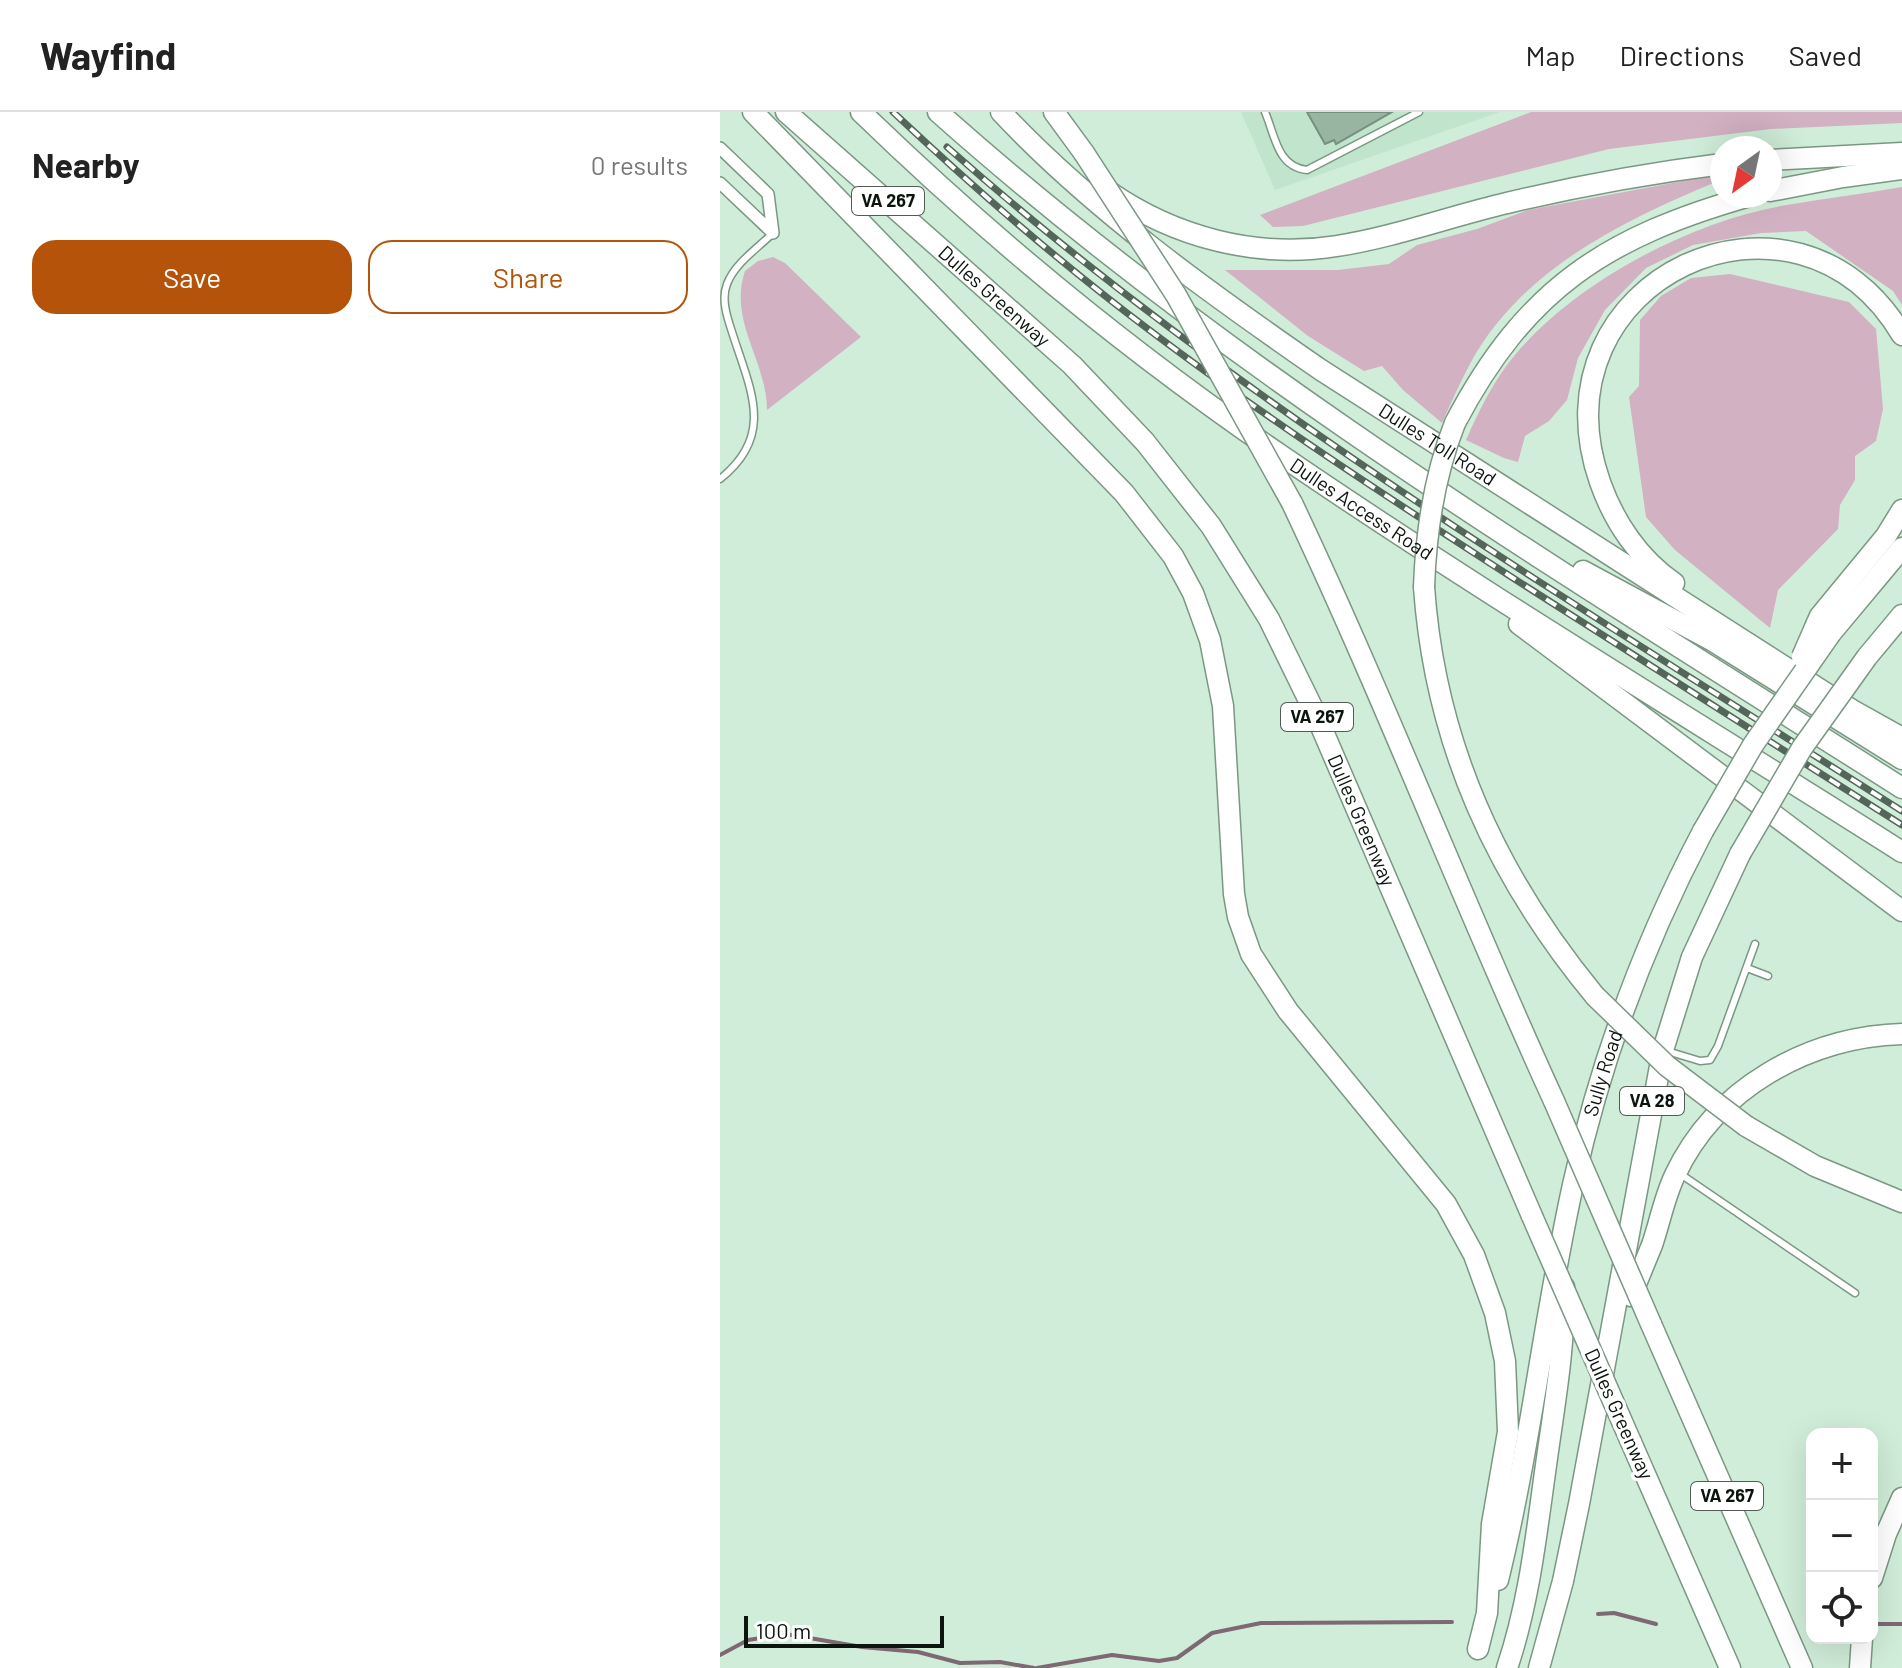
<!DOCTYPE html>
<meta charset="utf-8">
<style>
:root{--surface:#fff;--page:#f2f2f2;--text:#222;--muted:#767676;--line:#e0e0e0;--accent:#b45309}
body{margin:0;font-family:Barlow,sans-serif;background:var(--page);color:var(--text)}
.controls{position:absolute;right:24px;bottom:24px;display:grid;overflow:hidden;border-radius:16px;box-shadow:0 8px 32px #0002}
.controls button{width:72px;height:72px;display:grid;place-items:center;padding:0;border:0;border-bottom:2px solid var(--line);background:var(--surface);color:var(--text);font:40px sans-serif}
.compass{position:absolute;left:990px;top:24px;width:72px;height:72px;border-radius:50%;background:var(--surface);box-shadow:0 8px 32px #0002;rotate:213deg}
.scale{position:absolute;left:24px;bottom:20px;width:200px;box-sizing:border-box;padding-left:8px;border:4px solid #0b150e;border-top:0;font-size:22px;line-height:28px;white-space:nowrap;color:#0b150e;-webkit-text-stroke:6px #fff;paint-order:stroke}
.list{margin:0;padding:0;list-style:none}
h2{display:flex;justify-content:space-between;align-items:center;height:104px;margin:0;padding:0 32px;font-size:34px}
h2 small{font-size:26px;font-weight:400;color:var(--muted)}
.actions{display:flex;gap:16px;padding:24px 32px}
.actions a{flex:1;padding:18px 0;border:2px solid var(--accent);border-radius:24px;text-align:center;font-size:28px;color:var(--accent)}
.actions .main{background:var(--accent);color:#fff}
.icon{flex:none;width:44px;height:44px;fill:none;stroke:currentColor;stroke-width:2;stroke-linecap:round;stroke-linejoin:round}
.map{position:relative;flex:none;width:1182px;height:1556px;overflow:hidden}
header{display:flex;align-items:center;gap:48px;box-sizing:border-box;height:112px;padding:0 40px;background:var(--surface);border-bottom:2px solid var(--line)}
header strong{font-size:38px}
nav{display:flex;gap:44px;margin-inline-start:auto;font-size:28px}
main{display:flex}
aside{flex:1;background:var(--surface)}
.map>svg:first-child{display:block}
</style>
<header>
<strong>Wayfind</strong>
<nav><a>Map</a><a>Directions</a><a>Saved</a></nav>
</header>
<main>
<aside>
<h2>Nearby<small>0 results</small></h2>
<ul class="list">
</ul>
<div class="actions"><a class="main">Save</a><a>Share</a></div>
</aside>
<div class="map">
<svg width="1182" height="1556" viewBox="0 0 1182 1556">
<rect width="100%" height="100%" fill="#d0edd9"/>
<path fill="#c0e5cc" d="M 521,0 L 780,0 L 555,78 Z"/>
<path fill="#d2b1c2" d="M 811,0 L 1182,0 L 1182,11 L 1051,17 L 889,37 L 583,114 L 553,115 L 540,103 Z
M 995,63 L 998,69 C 903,109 803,156 751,250 C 740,270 731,291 722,311 L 683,278 L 662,254 L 644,259 L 588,224 L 505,158 L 618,158 L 669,152 L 697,133 L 757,117 L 808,98 Z
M 1182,75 L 1182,193 L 1173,179 L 1086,119 L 1041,121 L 973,133 L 926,156 L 885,198 L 858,246 L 847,288 L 829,309 L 805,324 L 798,350 L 784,346 L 746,328 C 758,301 770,276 787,253 C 846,175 966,111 1061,94 C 1101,87 1142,82 1182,75 Z
M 53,145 L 65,151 L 141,225 L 47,298 C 47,249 8,209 25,159 L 38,149 Z
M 1010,162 L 1129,190 L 1156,217 L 1163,297 L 1156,329 L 1135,344 L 1135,368 L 1120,393 L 1118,417 L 1058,478 L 1050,516 L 955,438 L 926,405 L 909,285 L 919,274 L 920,208 L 941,184 L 971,166 Z"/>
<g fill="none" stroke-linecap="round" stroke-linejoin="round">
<path stroke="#7e6873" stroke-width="4" d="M 878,1502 L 894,1501 L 936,1512
M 1155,1512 L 1182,1512
M 0,1543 L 28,1528 L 66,1522 L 142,1535 L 198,1540 L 240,1551 L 280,1550 L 314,1556
M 317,1556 L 392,1543 L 439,1549 L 457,1546 L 492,1521 L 541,1511 L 732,1510"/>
</g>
<path fill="#98b5a2" stroke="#75907e" stroke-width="2" d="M 587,0 L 672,0 L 616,32 L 614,28 L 605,32 Z"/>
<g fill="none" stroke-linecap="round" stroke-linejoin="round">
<defs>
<path id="service" d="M 545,0 C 555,23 557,55 587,58 L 699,0
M 0,367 C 56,323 30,277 12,220 C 7,205 1,187 7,172 C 15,151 38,136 53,121
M 1027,856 L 1048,864
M 947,939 L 980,949 L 990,948 L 998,934 L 1035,832
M 959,1061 L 1135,1181"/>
<path id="minor" d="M 0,36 L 48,82 L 53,121
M 0,71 L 53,121"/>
<g id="motorway">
<path d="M 33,0 L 404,381 L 453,444 L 473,481 L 490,528 L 503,594 L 514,782 L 518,805 L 531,842 L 568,899 L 726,1092 L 754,1143 L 775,1201 L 785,1249 L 788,1320 L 772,1412 L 767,1501 L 758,1537"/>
<path id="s1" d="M 66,0 L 352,253 L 425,330 L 491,414 L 549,507 L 596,603 L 812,1104"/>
<path id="s2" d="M 141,0 C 270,125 410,240 559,342 C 762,481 974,608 1182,740"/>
<path d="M 218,0 C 513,263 850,465 1182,676"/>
<path id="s3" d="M 281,0 C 373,98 491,182 601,258 L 1132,598 L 1182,626"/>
<path d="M 334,0 L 364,41"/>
<path d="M 1050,48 L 1182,41"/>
<path d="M 388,79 C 454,125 536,147 617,134 C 675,125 731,104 787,91 C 858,74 930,61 1002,52"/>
<path d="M 1050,79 L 1123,65 L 1182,57"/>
<path d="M 735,311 C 806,176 886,125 1030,84"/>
<path d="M 572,391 C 665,587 743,791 834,989"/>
<path d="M 863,459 L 993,529 L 1182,647"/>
<path d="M 954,471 C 919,447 894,410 880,370 C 809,167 1076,44 1182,223"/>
<path d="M 704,475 C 715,631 776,764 875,884"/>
<path d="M 799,512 L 1182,799"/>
<path d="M 1096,513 L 1100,504 L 1166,424 L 1182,398"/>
<path d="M 1111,521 L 1182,436"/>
<path d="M 1147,545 L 1182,503"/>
<path d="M 1026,1014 L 1095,1054 L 1182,1090"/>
<path d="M 911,1184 C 918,1167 925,1150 932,1133 C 940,1110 944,1086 955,1063 C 996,976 1088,925 1182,922"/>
<path d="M 931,1212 L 1082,1556"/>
<path d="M 911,1330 L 1010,1556"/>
<path d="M 1152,1466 L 1166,1422 L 1182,1386"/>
<path id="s4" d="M 778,1468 C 810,1338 824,1204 853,1073 C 880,950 924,831 983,719"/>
<path d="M 787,1556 C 810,1488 817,1416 827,1346 C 835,1289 845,1233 844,1175"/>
<path d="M 819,1556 L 843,1469 L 859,1392 L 943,938 L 972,845 L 1020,742"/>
<path d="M 1140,1556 L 1142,1526"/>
</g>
</defs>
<use href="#service" stroke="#7b9784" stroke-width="9"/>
<use href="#minor" stroke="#7b9784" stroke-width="14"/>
<use href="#motorway" stroke="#7b9784" stroke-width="23"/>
<use href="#service" stroke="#fff" stroke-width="6"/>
<use href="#minor" stroke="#fff" stroke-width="11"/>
<use href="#motorway" stroke="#fff" stroke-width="20"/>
<defs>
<path id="rail" d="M 173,0 C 242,65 314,128 389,187 C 518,288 656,378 793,466 C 923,549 1052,631 1182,713
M 227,35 C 518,293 855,491 1182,699"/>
</defs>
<use href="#rail" stroke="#54655a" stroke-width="7"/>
<use href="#rail" stroke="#fff" stroke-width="4" stroke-dasharray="12" stroke-linecap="butt"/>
<defs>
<path id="motorway-bridge" d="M 364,41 L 456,183 L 572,391
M 704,475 C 706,419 714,364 735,311
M 1082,545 L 1096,513
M 983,719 L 1033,633 L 1111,521
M 1020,742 L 1082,636 L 1147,545
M 875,884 L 947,954 L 1026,1014
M 834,989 L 931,1212
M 812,1104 L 911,1330"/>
</defs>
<use href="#motorway-bridge" stroke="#7b9784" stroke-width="23" stroke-linecap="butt"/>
<use href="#motorway-bridge" stroke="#fff" stroke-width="20"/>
</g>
<g text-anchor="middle" stroke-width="7" stroke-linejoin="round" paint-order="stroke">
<g fill="#fff" stroke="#545b56" stroke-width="2">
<rect x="132" y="75" width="72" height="28" rx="6"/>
<rect x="561" y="591" width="72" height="28" rx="6"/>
<rect x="900" y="975" width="64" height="28" rx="6"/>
<rect x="971" y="1370" width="72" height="28" rx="6"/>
</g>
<g font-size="18" font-weight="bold" fill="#0b150e">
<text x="168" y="95">VA 267</text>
<text x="597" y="611">VA 267</text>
<text x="932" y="995">VA 28</text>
<text x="1007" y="1390">VA 267</text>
</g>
<g font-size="20" fill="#0b150e" stroke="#fff">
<text dy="7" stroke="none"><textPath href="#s1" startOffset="278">Dulles Greenway</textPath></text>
<text dy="7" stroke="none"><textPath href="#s3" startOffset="550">Dulles Toll Road</textPath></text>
<text dy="7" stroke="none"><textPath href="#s2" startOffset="640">Dulles Access Road</textPath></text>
<text dy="7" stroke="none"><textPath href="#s1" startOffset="926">Dulles Greenway</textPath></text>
<text dy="7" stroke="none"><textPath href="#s4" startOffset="518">Sully Road</textPath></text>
<text transform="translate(899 1302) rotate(66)" y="7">Dulles Greenway</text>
</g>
</g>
</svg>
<div class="controls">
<button>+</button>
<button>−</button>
<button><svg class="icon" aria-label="locate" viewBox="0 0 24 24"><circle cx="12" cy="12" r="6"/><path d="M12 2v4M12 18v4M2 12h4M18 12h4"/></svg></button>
</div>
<svg class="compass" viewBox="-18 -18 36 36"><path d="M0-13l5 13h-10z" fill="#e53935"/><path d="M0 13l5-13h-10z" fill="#767676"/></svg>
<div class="scale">100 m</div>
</div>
</main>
